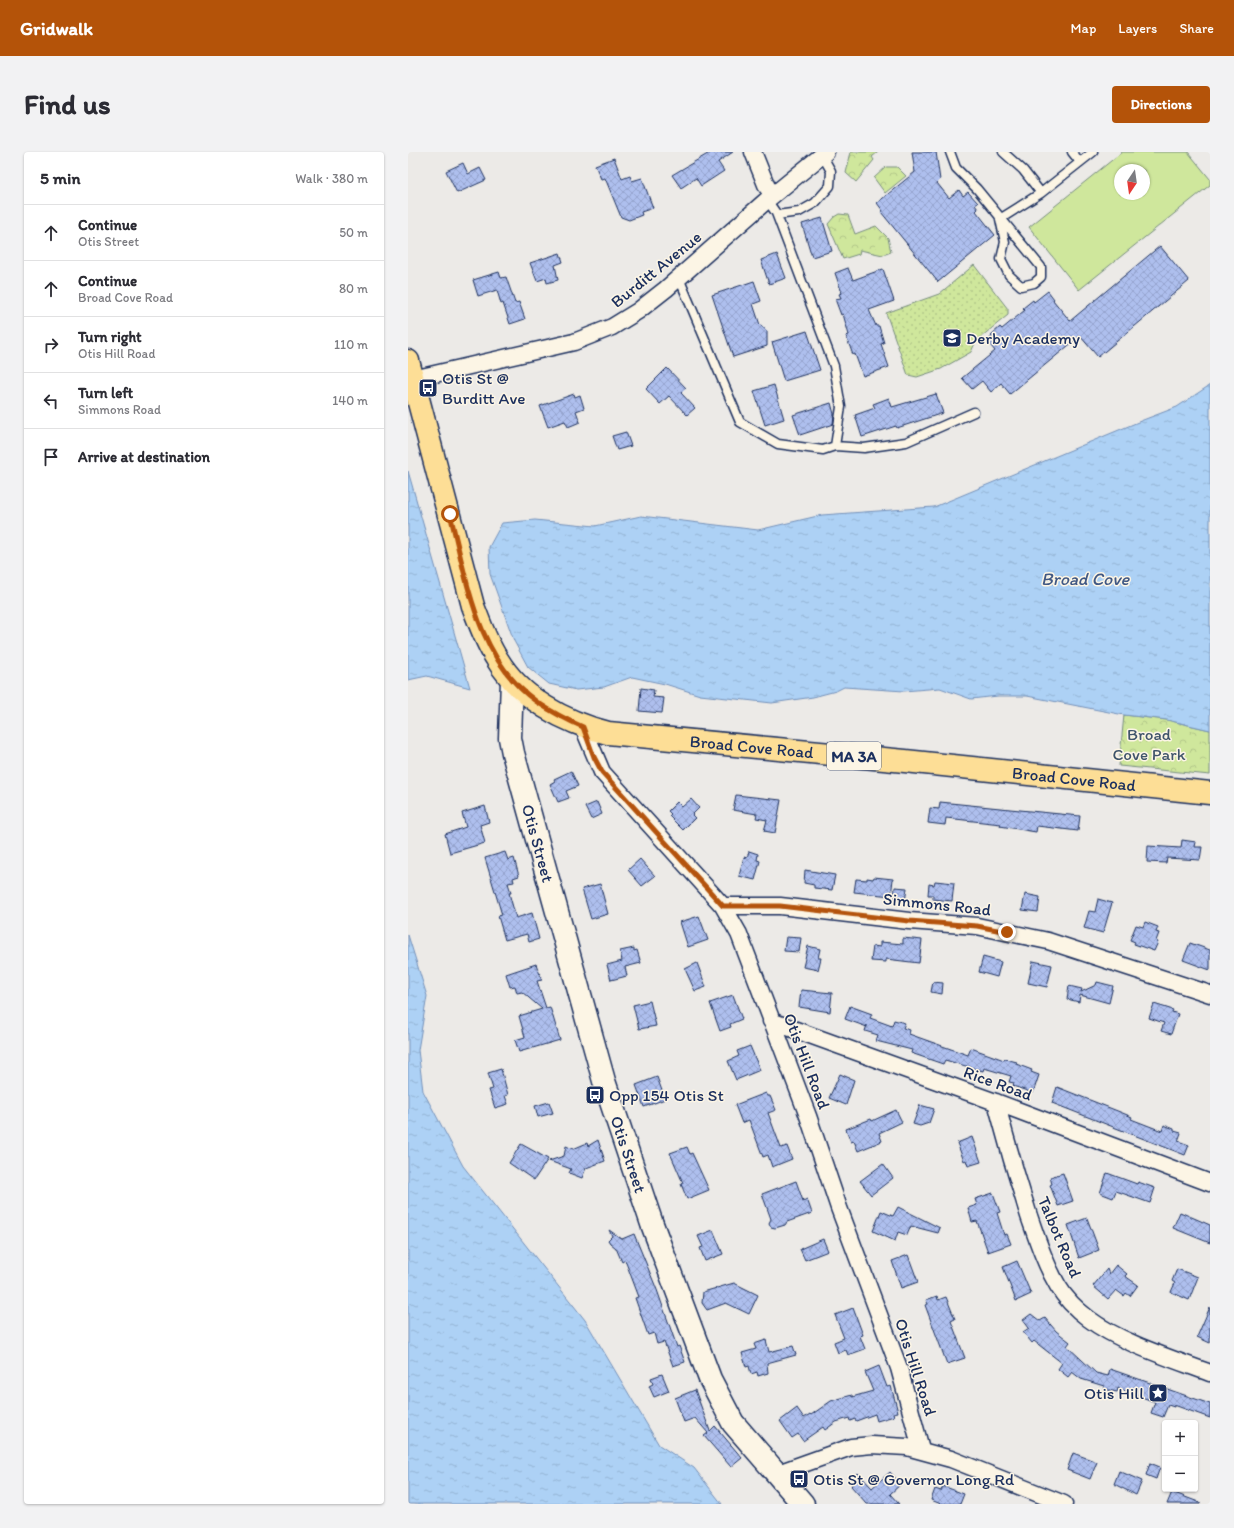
<!DOCTYPE html>
<meta charset="utf-8">
<style>
:root{--surface:#fff;--page:#f2f2f3;--text:#2b2b33;--muted:#7c7c81;--line:#e1e1e2;--accent:#b45309}
body{margin:0;font-family:Itim,sans-serif;background:var(--page);color:var(--text)}
.controls{position:absolute;right:12px;bottom:12px;display:grid;overflow:hidden;border-radius:4px;box-shadow:0 1px 3px #0004}
.controls button{width:36px;height:36px;display:grid;place-items:center;padding:0;border:0;border-bottom:1px solid var(--line);background:var(--surface);color:var(--text);font:20px sans-serif}
.compass{position:absolute;left:706px;top:12px;width:36px;height:36px;border-radius:50%;background:var(--surface);box-shadow:0 1px 3px #0004;rotate:193deg}
.stop{position:absolute;width:12px;height:12px;margin:-9px;border:3px solid #b45309;border-radius:50%;background:#fff}
.stop.end{background:#b45309;border-color:#fff;box-shadow:0 1px 4px #0008}
.list{margin:0;padding:0;list-style:none}
h2{display:flex;justify-content:space-between;align-items:center;height:52px;margin:0;padding:0 16px;font-size:17px}
h2 small{font-size:13px;font-weight:400;color:var(--muted)}
.list li{display:grid;grid-template-columns:26px 1fr auto;gap:12px;align-items:center;box-sizing:border-box;height:56px;padding:0 16px;border-top:1px solid var(--line)}
.list b{display:block;font-size:15px;white-space:nowrap}
.list p{margin:0;font-size:13px;white-space:nowrap;color:var(--muted)}
.list em{font-size:13px;font-style:normal;color:var(--muted)}
.icon{flex:none;width:22px;height:22px;fill:none;stroke:currentColor;stroke-width:2;stroke-linecap:round;stroke-linejoin:round}
.map{position:relative;flex:none;width:802px;height:1352px;overflow:hidden;border-radius:4px}
header{display:flex;align-items:center;gap:24px;box-sizing:border-box;height:56px;padding:0 20px;background:var(--accent);color:#fff}
header strong{font-size:19px}
nav{display:flex;gap:22px;margin-inline-start:auto;font-size:14px}
.intro{display:flex;align-items:center;justify-content:space-between;box-sizing:border-box;height:96px;padding:0 24px}
h1{margin:0;font-size:28px}
.button{padding:10px 18px;border-radius:4px;background:var(--accent);color:#fff;font-size:14px;font-weight:700}
main{display:flex;gap:24px;padding:0 24px}
aside{flex:1;background:var(--surface);border-radius:4px;box-shadow:0 1px 3px #0004}
.map>svg:first-child{display:block}
</style>
<header>
<strong>Gridwalk</strong>
<nav><a>Map</a><a>Layers</a><a>Share</a></nav>
</header>
<div class="intro"><h1>Find us</h1><a class="button">Directions</a></div>
<main>
<aside>
<h2>5 min<small>Walk · 380 m</small></h2>
<ul class="list">
<li><svg class="icon" aria-label="ahead" viewBox="0 0 24 24"><path d="M12 20V5M6 11l6-6 6 6"/></svg><div><b>Continue</b><p>Otis Street</p></div><em>50 m</em></li>
<li><svg class="icon" aria-label="ahead" viewBox="0 0 24 24"><path d="M12 20V5M6 11l6-6 6 6"/></svg><div><b>Continue</b><p>Broad Cove Road</p></div><em>80 m</em></li>
<li><svg class="icon" aria-label="right" viewBox="0 0 24 24"><path d="M7 20v-9h11M14 6l5 5-5 5"/></svg><div><b>Turn right</b><p>Otis Hill Road</p></div><em>110 m</em></li>
<li><svg class="icon" aria-label="left" viewBox="0 0 24 24"><path d="M17 20v-9H6M10 6l-5 5 5 5"/></svg><div><b>Turn left</b><p>Simmons Road</p></div><em>140 m</em></li>
<li><svg class="icon" aria-label="arrive" viewBox="0 0 24 24"><path d="M6 21V4h12l-3 4 3 4H6"/></svg><div><b>Arrive at destination</b></div></li>
</ul>
</aside>
<div class="map">
<svg width="802" height="1352" viewBox="0 0 802 1352">
<defs>
<pattern id="grass-dots" width="8" height="8" patternUnits="userSpaceOnUse"><rect width="8" height="8" fill="#cfe79c"/><path d="M2 2h.1M6 6h.1" fill="none" stroke="#b1c689" stroke-width="1.8" stroke-linecap="round"/></pattern>
<pattern id="park-crowns" width="20" height="18" patternUnits="userSpaceOnUse"><rect width="20" height="18" fill="#cfe79c"/><path d="M2 6a3 3 0 1 1 6 0M12 15a3 3 0 1 1 6 0" fill="none" stroke="#b1c689"/></pattern>
<pattern id="water-ripples" width="26" height="14" patternUnits="userSpaceOnUse"><rect width="26" height="14" fill="#add1f5"/><path d="M2 4q2-2 4 0t4 0M15 11q2-2 4 0t4 0" fill="none" stroke="#94b4d4"/></pattern>
<pattern id="building-cross-hatch" width="8" height="8" patternUnits="userSpaceOnUse"><rect width="8" height="8" fill="#aebfee"/><path d="M0 0l8 8M0 8l8-8" fill="none" stroke="#95a4ce"/></pattern>
</defs>
<rect width="100%" height="100%" fill="#eceae7"/>
<filter id="ink" filterUnits="userSpaceOnUse"><feTurbulence type="fractalNoise" baseFrequency=".025" numOctaves="2"/><feDisplacementMap in="SourceGraphic" scale="8" xChannelSelector="R" yChannelSelector="G"/><feConvolveMatrix kernelMatrix="1 2 1 2 8 2 1 2 1" color-interpolation-filters="sRGB"/></filter>
<g filter="url(#ink)">
<path fill="url(#grass-dots)" stroke="#758b7d" d="M 566,113 L 600,157 L 600,163 L 568,189 L 563,200 L 533,217 L 509,225 L 500,223 L 478,161 L 531,142 Z"/>
<path fill="url(#park-crowns)" stroke="#758b7d" d="M 443,0 L 470,0 L 464,5 L 466,8 L 448,30 L 438,21 Z
M 478,15 L 489,15 L 498,24 L 477,41 L 466,26 Z
M 431,62 L 440,63 L 447,82 L 468,74 L 480,86 L 483,100 L 475,103 L 452,98 L 451,102 L 435,107 L 420,72 L 426,65 Z
M 716,563 L 759,568 L 802,578 L 802,623 L 711,614 Z"/>
<path fill="#cfe79c" stroke="#758b7d" fill-rule="evenodd" d="M 714,0 L 780,0 L 802,27 L 802,33 L 671,138 L 621,75 ZM 712,18 L 736,18 L 736,42 L 712,42 Z"/>
<path fill="url(#water-ripples)" stroke="#7390b9" d="M 802,233 L 802,578 L 759,568 L 716,563 L 619,544 L 590,544 L 563,547 L 532,536 L 496,539 L 436,535 L 428,539 L 405,545 L 364,551 L 292,543 L 257,532 L 224,525 L 196,535 L 168,538 L 141,532 L 120,515 L 106,489 L 82,422 L 81,395 L 94,371 L 127,368 L 187,374 L 233,364 L 350,378 L 414,363 L 526,355 L 735,268 L 769,255 Z
M 0,319 L 62,536 L 19,524 L 0,528 Z
M 0,783 L 19,844 L 10,898 L 15,939 L 55,1014 L 177,1168 L 251,1293 L 286,1316 L 314,1352 L 0,1352 Z"/>
<path fill="url(#building-cross-hatch)" stroke="#1b2f5e" d="M 303,0 L 325,0 L 310,10 L 316,19 L 293,34 L 288,26 L 273,36 L 264,23 Z
M 504,0 L 528,0 L 532,28 L 529,31 L 541,46 L 551,38 L 555,44 L 560,40 L 570,51 L 567,53 L 570,57 L 568,59 L 587,83 L 530,130 L 473,60 L 475,59 L 469,51 L 507,20 Z
M 206,6 L 214,27 L 222,24 L 224,29 L 234,26 L 245,56 L 233,60 L 234,63 L 221,68 L 213,65 L 197,26 L 193,27 L 187,13 Z
M 55,11 L 60,22 L 72,16 L 78,28 L 49,41 L 38,19 Z
M 414,66 L 424,99 L 404,105 L 394,72 Z
M 752,94 L 781,129 L 690,205 L 672,184 L 602,242 L 593,231 L 583,240 L 574,229 L 564,237 L 554,226 L 587,199 L 579,189 L 584,185 L 583,183 L 592,175 L 594,177 L 617,158 L 615,156 L 625,148 L 626,150 L 640,139 L 646,147 L 645,148 L 662,169 Z
M 152,101 L 155,110 L 147,113 L 150,128 L 139,131 L 138,126 L 129,129 L 122,111 Z
M 369,102 L 378,126 L 361,132 L 353,108 Z
M 440,116 L 445,128 L 475,117 L 486,149 L 461,158 L 468,174 L 471,174 L 476,191 L 473,192 L 481,215 L 455,224 L 447,202 L 445,203 L 438,184 L 441,183 L 435,162 L 433,163 L 427,147 L 433,146 L 431,142 L 434,141 L 427,121 Z
M 91,120 L 93,126 L 98,125 L 107,151 L 111,150 L 117,167 L 102,172 L 95,151 L 93,152 L 89,138 L 70,144 L 65,128 Z
M 346,129 L 353,149 L 345,152 L 352,173 L 359,179 L 359,194 L 325,205 L 304,143 Z
M 399,179 L 412,218 L 376,229 L 364,190 Z
M 259,216 L 278,236 L 273,241 L 287,256 L 279,263 L 261,244 L 252,252 L 238,237 Z
M 366,233 L 376,267 L 357,273 L 346,239 Z
M 166,242 L 167,245 L 172,243 L 176,256 L 168,259 L 172,270 L 160,275 L 157,269 L 140,275 L 132,254 Z
M 528,242 L 535,261 L 489,276 L 488,274 L 454,285 L 447,263 L 467,256 L 465,252 L 481,246 L 484,255 Z
M 423,251 L 426,262 L 425,272 L 392,283 L 385,263 Z
M 218,280 L 223,294 L 209,298 L 204,284 Z
M 233,536 L 246,538 L 245,545 L 256,546 L 254,561 L 231,559 Z
M 163,619 L 170,634 L 158,639 L 161,646 L 150,650 L 142,632 L 147,629 L 146,627 Z
M 328,643 L 373,648 L 367,681 L 356,679 L 359,668 L 348,666 L 349,662 L 325,658 Z
M 283,647 L 291,656 L 284,663 L 287,666 L 275,678 L 261,664 L 263,662 L 260,659 L 269,650 L 274,655 Z
M 189,650 L 194,662 L 183,667 L 177,655 Z
M 532,650 L 672,664 L 670,679 L 629,674 L 628,680 L 592,674 L 593,672 L 538,666 L 537,673 L 520,671 L 522,656 L 531,657 Z
M 77,654 L 81,670 L 72,673 L 77,691 L 42,701 L 37,682 L 58,675 L 54,661 Z
M 774,688 L 788,690 L 787,695 L 794,695 L 792,708 L 759,706 L 758,711 L 739,710 L 740,694 L 773,696 Z
M 341,699 L 350,702 L 349,708 L 352,709 L 347,728 L 331,724 L 336,705 L 339,706 Z
M 97,700 L 100,708 L 106,706 L 111,724 L 105,726 L 106,730 L 100,731 L 103,741 L 101,741 L 108,766 L 124,761 L 131,787 L 121,790 L 119,782 L 97,788 L 90,764 L 94,763 L 77,706 Z
M 232,707 L 247,724 L 234,734 L 220,718 Z
M 397,718 L 427,723 L 424,738 L 406,736 L 406,733 L 396,731 Z
M 466,725 L 485,727 L 483,744 L 446,740 L 448,727 L 459,728 L 459,726 L 465,727 Z
M 527,729 L 546,731 L 544,749 L 525,747 L 525,743 L 520,743 L 521,732 L 526,733 Z
M 192,732 L 200,762 L 183,767 L 174,737 Z
M 487,735 L 499,736 L 497,750 L 486,748 Z
M 617,742 L 632,745 L 630,760 L 614,758 Z
M 690,747 L 704,751 L 695,781 L 676,776 L 681,759 L 687,760 Z
M 291,764 L 300,788 L 280,795 L 272,770 Z
M 737,770 L 750,775 L 748,780 L 751,781 L 748,789 L 750,790 L 746,799 L 726,792 L 727,790 L 722,788 L 728,773 L 735,775 Z
M 378,785 L 393,786 L 391,800 L 376,799 Z
M 495,786 L 514,788 L 511,811 L 478,807 L 478,810 L 463,809 L 465,794 L 472,795 L 472,790 L 495,792 Z
M 782,791 L 802,798 L 802,818 L 775,808 Z
M 400,794 L 412,797 L 410,806 L 413,806 L 410,818 L 395,815 Z
M 226,796 L 226,799 L 229,798 L 233,811 L 217,815 L 219,824 L 203,828 L 199,813 L 214,809 L 212,799 Z
M 575,805 L 593,810 L 589,825 L 571,820 Z
M 625,809 L 644,813 L 639,835 L 620,831 Z
M 289,811 L 298,835 L 287,839 L 277,817 Z
M 128,812 L 134,828 L 129,829 L 138,856 L 142,855 L 152,888 L 111,900 L 107,888 L 117,885 L 111,864 L 134,857 L 114,840 L 109,841 L 107,834 L 102,835 L 98,822 Z
M 525,830 L 535,831 L 534,842 L 523,840 Z
M 689,830 L 705,834 L 701,851 L 672,843 L 671,850 L 659,847 L 661,834 L 674,837 L 673,840 L 688,833 Z
M 393,838 L 424,841 L 422,860 L 391,855 Z
M 325,843 L 334,867 L 322,872 L 323,875 L 312,879 L 302,851 Z
M 242,849 L 248,874 L 231,877 L 225,853 Z
M 746,852 L 765,858 L 764,860 L 770,862 L 763,882 L 753,879 L 756,871 L 741,866 Z
M 442,854 L 464,862 L 462,866 L 484,874 L 486,868 L 497,871 L 495,876 L 502,878 L 501,882 L 540,896 L 560,903 L 563,896 L 596,908 L 597,907 L 609,910 L 608,912 L 624,918 L 623,920 L 631,923 L 625,941 L 605,934 L 606,931 L 601,930 L 603,924 L 576,916 L 575,919 L 537,908 L 535,912 L 503,901 L 504,898 L 468,889 L 470,883 L 457,879 L 459,873 L 459,875 L 437,867 Z
M 342,894 L 352,918 L 328,928 L 320,909 L 331,904 L 329,899 Z
M 93,917 L 100,943 L 97,944 L 100,952 L 87,956 L 81,938 L 85,937 L 80,921 Z
M 432,922 L 446,928 L 438,953 L 421,946 Z
M 249,925 L 257,947 L 236,955 L 228,933 Z
M 649,935 L 717,962 L 724,965 L 723,967 L 754,979 L 756,973 L 766,977 L 766,979 L 773,981 L 770,989 L 781,993 L 777,1003 L 644,951 Z
M 358,941 L 360,944 L 362,944 L 368,958 L 360,961 L 373,996 L 379,994 L 384,1007 L 364,1015 L 360,1003 L 355,1005 L 341,968 L 334,971 L 327,953 Z
M 141,950 L 145,961 L 130,965 L 127,954 Z
M 512,953 L 526,957 L 521,971 L 512,974 L 505,972 Z
M 488,958 L 494,970 L 471,981 L 474,989 L 450,999 L 446,989 L 443,990 L 438,977 L 463,967 L 464,969 Z
M 564,985 L 573,1010 L 560,1014 L 558,1008 L 556,1009 L 549,991 Z
M 190,988 L 197,1009 L 178,1016 L 174,1026 L 161,1021 L 163,1017 L 141,1009 L 156,1004 L 158,994 L 165,997 L 179,991 L 180,994 Z
M 113,992 L 140,1007 L 126,1028 L 101,1011 Z
M 279,995 L 282,1002 L 284,1001 L 301,1038 L 279,1047 L 273,1032 L 275,1031 L 262,1001 Z
M 475,1012 L 485,1026 L 463,1043 L 452,1029 Z
M 655,1021 L 665,1049 L 650,1054 L 642,1033 L 644,1032 L 642,1025 Z
M 699,1021 L 729,1032 L 730,1030 L 747,1036 L 742,1051 L 708,1039 L 705,1046 L 692,1041 Z
M 388,1029 L 395,1049 L 399,1047 L 404,1061 L 379,1070 L 377,1073 L 367,1076 L 363,1075 L 361,1071 L 363,1067 L 354,1042 Z
M 585,1041 L 592,1060 L 589,1061 L 596,1083 L 599,1082 L 603,1092 L 580,1100 L 569,1069 L 564,1070 L 560,1056 L 569,1053 L 567,1047 Z
M 490,1055 L 532,1076 L 530,1081 L 503,1074 L 499,1083 L 490,1080 L 487,1089 L 465,1079 L 473,1059 L 485,1064 Z
M 772,1060 L 802,1073 L 802,1091 L 765,1076 Z
M 679,1066 L 691,1098 L 671,1106 L 660,1073 Z
M 201,1078 L 214,1087 L 226,1082 L 249,1138 L 269,1195 L 271,1194 L 277,1210 L 265,1214 L 256,1190 L 249,1192 L 246,1181 L 240,1183 L 227,1146 L 231,1145 L 217,1108 L 214,1110 L 208,1096 L 202,1091 L 200,1088 L 204,1084 Z
M 305,1078 L 315,1102 L 297,1109 L 292,1096 L 295,1095 L 290,1084 Z
M 415,1087 L 420,1099 L 397,1108 L 392,1097 Z
M 500,1103 L 510,1130 L 493,1136 L 484,1109 Z
M 609,1109 L 623,1142 L 608,1149 L 595,1115 Z
M 708,1113 L 719,1122 L 717,1124 L 730,1133 L 722,1144 L 718,1141 L 716,1144 L 708,1138 L 700,1147 L 685,1134 L 699,1117 L 701,1122 Z
M 769,1117 L 790,1125 L 781,1148 L 763,1140 L 767,1131 L 764,1129 Z
M 326,1131 L 350,1143 L 341,1162 L 318,1151 L 299,1158 L 294,1151 L 295,1140 Z
M 529,1144 L 530,1148 L 538,1145 L 547,1167 L 543,1169 L 557,1206 L 539,1212 L 517,1153 L 520,1152 L 518,1148 Z
M 802,1155 L 802,1191 L 789,1185 Z
M 445,1156 L 455,1183 L 452,1184 L 457,1197 L 440,1203 L 438,1198 L 430,1201 L 426,1190 L 436,1186 L 427,1163 Z
M 623,1162 L 632,1169 L 637,1166 L 648,1179 L 662,1190 L 659,1194 L 688,1221 L 700,1224 L 702,1217 L 802,1252 L 802,1266 L 766,1253 L 766,1255 L 760,1253 L 755,1265 L 743,1261 L 747,1250 L 710,1236 L 709,1240 L 696,1237 L 696,1234 L 673,1227 L 664,1220 L 660,1225 L 650,1217 L 654,1211 L 626,1189 L 624,1191 L 615,1180 L 621,1176 L 615,1168 Z
M 358,1188 L 361,1200 L 385,1194 L 388,1203 L 359,1211 L 360,1221 L 350,1224 L 349,1220 L 343,1222 L 341,1214 L 338,1215 L 334,1201 L 348,1197 L 346,1192 Z
M 471,1214 L 479,1235 L 483,1234 L 490,1260 L 485,1261 L 486,1264 L 469,1269 L 467,1262 L 448,1269 L 447,1267 L 442,1269 L 441,1266 L 428,1270 L 417,1278 L 415,1275 L 395,1289 L 390,1282 L 384,1286 L 372,1269 L 389,1256 L 396,1266 L 402,1262 L 403,1263 L 423,1249 L 444,1243 L 444,1245 L 465,1239 L 457,1220 Z
M 254,1222 L 261,1239 L 246,1245 L 241,1234 L 245,1232 L 243,1226 Z
M 287,1238 L 302,1279 L 307,1274 L 334,1306 L 323,1315 L 296,1284 L 300,1281 L 287,1266 L 276,1270 L 267,1246 Z
M 665,1301 L 689,1310 L 682,1327 L 659,1318 Z
M 742,1311 L 752,1315 L 748,1327 L 738,1323 Z
M 711,1319 L 734,1329 L 728,1343 L 706,1332 Z
M 482,1320 L 493,1332 L 482,1342 L 491,1352 L 459,1352 L 443,1334 L 444,1333 L 441,1329 L 450,1321 L 464,1336 Z
M 535,1334 L 556,1342 L 552,1352 L 533,1352 L 523,1348 L 527,1337 L 533,1339 Z
M 764,1340 L 793,1351 L 792,1352 L 759,1352 Z"/>
<g fill="none" stroke-linecap="round" stroke-linejoin="round">
<defs>
<path id="lane" d="M 542,0 L 548,16 L 569,37 L 633,115 L 633,125 L 626,131 L 613,134 L 601,123 L 593,107 L 597,90 L 592,67
M 595,0 L 615,18 L 633,41
M 664,0 L 672,10
M 369,63 L 391,60 L 407,51 L 422,34 L 423,19 L 414,3
M 592,67 L 633,41 L 685,0
M 271,126 L 332,270 L 370,292 L 415,298 L 427,294 L 433,255 L 426,214 L 368,61 L 359,48
M 427,294 L 456,296 L 498,290 L 566,260"/>
<path id="street" d="M 345,0 L 359,35 L 365,43
M 5,227 L 166,190 L 204,175 L 230,159 L 258,137 L 359,48 L 418,0
M 175,575 L 194,620 L 315,754 L 331,782 L 400,964 L 431,1056 L 491,1216 L 513,1297
M 315,754 L 372,754 L 501,769 L 569,774 L 640,789 L 802,842
M 363,869 L 593,952 L 802,1031
M 588,950 C 598,988 609,1026 621,1064 C 629,1087 637,1112 650,1134 C 657,1146 669,1158 681,1167 C 711,1190 765,1207 802,1221
M 370,1321 L 443,1295 L 464,1293 L 499,1295 L 543,1307 L 656,1352"/>
<g id="secondary">
<path id="s1" d="M 104,528 L 102,586 L 105,601 L 196,929 L 244,1072 L 302,1227 L 325,1271 L 395,1352"/>
</g>
<g id="primary">
<path id="s2" d="M 0,209 L 65,454 C 72,472 78,490 89,507 C 113,547 156,570 200,581 L 497,609 L 802,641"/>
</g>
</defs>
<use href="#lane" stroke="#1b2f5e" stroke-width="11"/>
<use href="#street" stroke="#1b2f5e" stroke-width="19"/>
<use href="#secondary" stroke="#1b2f5e" stroke-width="25"/>
<use href="#primary" stroke="#1b2f5e" stroke-width="25"/>
<use href="#lane" stroke="#fcf5e5" stroke-width="8"/>
<use href="#street" stroke="#fcf5e5" stroke-width="16"/>
<use href="#secondary" stroke="#fcf5e5" stroke-width="22"/>
<use href="#primary" stroke="#fdde96" stroke-width="22"/>
</g>
</g>
<g fill="none" stroke-linecap="round" stroke-linejoin="round" filter="url(#ink)">
<path stroke="#b45309" stroke-width="5" d="M 42,362 C 59,428 69,508 129,550 C 144,560 159,568 175,575 L 186,605 L 194,620 L 315,754 L 372,754 L 501,769 L 569,774 L 599,780"/>
</g>
<defs>
<symbol id="school-square" viewBox="-11 -11 22 22"><rect x="-9" y="-9" width="18" height="18" rx="4" fill="#1b2f5e" stroke="#fcf5e5"/><path d="M0-5L7-2L0 1L-7-2ZM-4 1L0 2.5L4 1V4Q0 6-4 4Z" fill="#fff"/></symbol>
<symbol id="bus-square" viewBox="-11 -11 22 22"><rect x="-9" y="-9" width="18" height="18" rx="4" fill="#1b2f5e" stroke="#fcf5e5"/><path d="M-5-6H5V4H4V6H2V4H-2V6H-4V4H-5ZM-3.5-4V0h7V-4ZM-3.5 1.2v1.5H-2V1.2ZM2 1.2v1.5H3.5V1.2Z" fill="#fff"/></symbol>
<symbol id="sight-square" viewBox="-11 -11 22 22"><rect x="-9" y="-9" width="18" height="18" rx="4" fill="#1b2f5e" stroke="#fcf5e5"/><path d="M0-6L1.8-2.2L6-1.7L2.9 1.2L3.7 5.4L0 3.3L-3.7 5.4L-2.9 1.2L-6-1.7L-1.8-2.2Z" fill="#fff"/></symbol>
</defs>
<g fill-rule="evenodd">
<use href="#school-square" x="533" y="175" width="22" height="22"/>
<use href="#bus-square" x="9" y="225" width="22" height="22"/>
<use href="#bus-square" x="176" y="932" width="22" height="22"/>
<use href="#sight-square" x="739" y="1230" width="22" height="22"/>
<use href="#bus-square" x="380" y="1316" width="22" height="22"/>
</g>
<g text-anchor="middle" stroke-width="3" stroke-linejoin="round" paint-order="stroke">
<rect fill="#fcf5e5" stroke="#5e6a86" stroke-width="1" x="419" y="590" width="54" height="28" rx="3"/>
<g font-size="16" font-weight="bold" fill="#1b2f5e">
<text x="446" y="610">MA 3A</text>
</g>
<g font-size="17" fill="#1b2f5e" stroke="#fcf5e5">
<text transform="translate(248 117) rotate(-39)" y="6">Burditt Avenue</text>
<text dy="6" stroke="none"><textPath href="#s2" startOffset="593">Broad Cove Road</textPath></text>
<text dy="6" stroke="none"><textPath href="#s2" startOffset="917">Broad Cove Road</textPath></text>
<text dy="6" stroke="none"><textPath href="#s1" startOffset="167">Otis Street</textPath></text>
<text transform="translate(529 752) rotate(6)" y="6">Simmons Road</text>
<text transform="translate(399 909) rotate(69)" y="6">Otis Hill Road</text>
<text transform="translate(590 931) rotate(20)" y="6">Rice Road</text>
<text dy="6" stroke="none"><textPath href="#s1" startOffset="491">Otis Street</textPath></text>
<text transform="translate(652 1085) rotate(67)" y="6">Talbot Road</text>
<text transform="translate(508 1215) rotate(72)" y="6">Otis Hill Road</text>
</g>
<g font-size="17" fill="#1b2f5e" stroke="#fcf5e5" text-anchor="start">
<text x="558" y="192">Derby Academy</text>
<text x="34" y="232">Otis St @<tspan x="34" dy="20">Burditt Ave</tspan></text>
<text x="201" y="949">Opp 154 Otis St</text>
<text x="736" y="1247" text-anchor="end">Otis Hill</text>
<text x="405" y="1333">Otis St @ Governor Long Rd</text>
</g>
<g font-size="17" fill="#3f546a" stroke="#fcf5e5">
<text x="741" y="588">Broad<tspan x="741" dy="20">Cove Park</tspan></text>
</g>
<g font-size="18" font-style="italic" fill="#405884" stroke="#fcf5e5">
<text x="677" y="433">Broad Cove</text>
</g>
</g>
</svg>
<div class="controls">
<button>+</button>
<button>−</button>
</div>
<svg class="compass" viewBox="-18 -18 36 36"><path d="M0-13l5 13h-10z" fill="#e53935"/><path d="M0 13l5-13h-10z" fill="#7c7c81"/></svg>
<div class="stop" style="left:42px;top:362px"></div>
<div class="stop end" style="left:599px;top:780px"></div>
</div>
</main>
